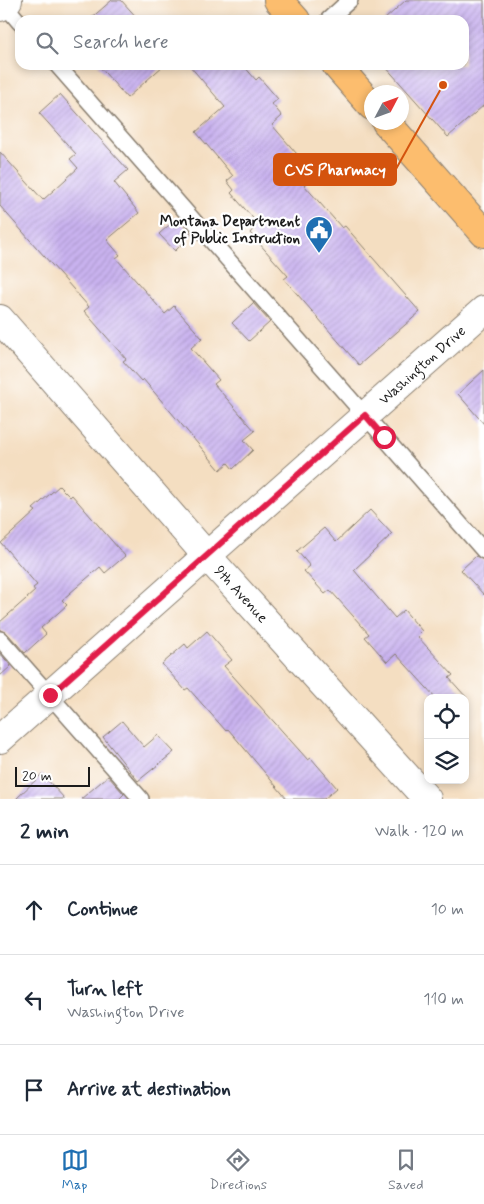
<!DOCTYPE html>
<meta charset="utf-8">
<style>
:root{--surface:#fff;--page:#f2f2f3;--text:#1f2937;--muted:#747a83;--line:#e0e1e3;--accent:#1f6fb2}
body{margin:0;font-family:Mynerve,sans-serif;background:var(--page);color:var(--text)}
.controls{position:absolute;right:15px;bottom:15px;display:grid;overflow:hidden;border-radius:10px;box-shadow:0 2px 8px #0003}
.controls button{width:45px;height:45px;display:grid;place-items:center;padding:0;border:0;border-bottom:1px solid var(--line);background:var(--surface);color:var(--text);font:25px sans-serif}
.compass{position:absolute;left:364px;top:85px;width:45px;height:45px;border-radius:50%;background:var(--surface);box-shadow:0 2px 8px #0003;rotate:49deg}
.scale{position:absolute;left:15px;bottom:12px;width:75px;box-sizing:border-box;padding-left:5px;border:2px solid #1c1c1c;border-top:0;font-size:14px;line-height:18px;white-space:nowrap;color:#1c1c1c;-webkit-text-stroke:4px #fff;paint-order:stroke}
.stop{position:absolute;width:15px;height:15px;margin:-11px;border:4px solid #e11d48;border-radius:50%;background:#fff}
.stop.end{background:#e11d48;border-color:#fff;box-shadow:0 1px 5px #0008}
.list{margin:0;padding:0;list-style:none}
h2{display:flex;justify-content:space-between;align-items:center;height:65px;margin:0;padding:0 20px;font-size:21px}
h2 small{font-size:16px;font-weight:400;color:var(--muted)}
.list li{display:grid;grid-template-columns:32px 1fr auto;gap:15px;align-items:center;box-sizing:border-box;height:90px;padding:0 20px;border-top:1px solid var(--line)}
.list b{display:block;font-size:19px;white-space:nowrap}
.list p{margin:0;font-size:16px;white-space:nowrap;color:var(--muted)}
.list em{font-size:16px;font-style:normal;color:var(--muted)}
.icon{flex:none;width:28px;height:28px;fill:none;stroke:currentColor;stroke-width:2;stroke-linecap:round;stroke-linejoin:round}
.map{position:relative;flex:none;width:484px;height:799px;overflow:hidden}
.search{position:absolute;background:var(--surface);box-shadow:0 2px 8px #0003;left:15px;right:15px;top:15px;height:55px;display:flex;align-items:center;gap:12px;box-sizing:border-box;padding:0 18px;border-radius:15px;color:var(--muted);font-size:19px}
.sheet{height:335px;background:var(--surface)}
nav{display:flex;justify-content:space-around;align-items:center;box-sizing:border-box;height:70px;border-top:1px solid var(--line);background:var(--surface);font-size:14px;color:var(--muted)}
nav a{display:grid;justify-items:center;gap:2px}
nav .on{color:var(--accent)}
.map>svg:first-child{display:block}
</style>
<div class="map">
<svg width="484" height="799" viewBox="0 0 484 799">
<defs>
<pattern id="building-hatch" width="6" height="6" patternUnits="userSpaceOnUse" patternTransform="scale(1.25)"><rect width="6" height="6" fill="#c9b2ef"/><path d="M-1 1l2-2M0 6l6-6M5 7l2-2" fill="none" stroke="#ac98cc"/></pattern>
</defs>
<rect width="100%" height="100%" fill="#fff"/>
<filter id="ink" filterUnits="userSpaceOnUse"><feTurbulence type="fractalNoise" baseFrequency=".02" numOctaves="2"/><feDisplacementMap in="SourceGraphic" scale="10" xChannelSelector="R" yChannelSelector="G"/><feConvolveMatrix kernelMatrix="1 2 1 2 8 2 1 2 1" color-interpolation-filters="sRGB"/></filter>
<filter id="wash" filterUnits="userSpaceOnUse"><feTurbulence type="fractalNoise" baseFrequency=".0096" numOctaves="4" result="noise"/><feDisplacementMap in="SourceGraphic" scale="20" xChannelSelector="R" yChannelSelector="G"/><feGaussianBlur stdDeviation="1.12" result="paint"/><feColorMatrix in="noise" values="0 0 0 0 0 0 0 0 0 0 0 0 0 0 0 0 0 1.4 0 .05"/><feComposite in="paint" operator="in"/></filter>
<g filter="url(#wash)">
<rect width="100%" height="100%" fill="#f4dec1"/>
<g id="blocks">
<path fill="url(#building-hatch)" d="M 112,0 L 121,0 L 139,20 L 89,20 Z
M 406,0 L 484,0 L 484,105 L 448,137 L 384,65 L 464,65 L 464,20 L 384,20 Z
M 98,65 L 164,65 L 127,98 Z
M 189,65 L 243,65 L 256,80 L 259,77 L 278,99 L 272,104 L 282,116 L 272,125 L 315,175 L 304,185 L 342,228 L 345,226 L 420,312 L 359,365 L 284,279 L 288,276 L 250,233 L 258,224 L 231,193 L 234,190 L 227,181 L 233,176 L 196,132 L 225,107 Z
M 60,94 L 128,170 L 114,182 L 139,213 L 107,240 L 120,255 L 116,258 L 165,314 L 174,306 L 202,338 L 191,348 L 219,380 L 214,384 L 255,431 L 244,440 L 253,450 L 233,469 L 228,463 L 220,470 L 143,379 L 141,381 L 123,361 L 126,359 L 84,311 L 89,307 L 0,206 L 0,152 L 43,200 L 78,168 L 70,159 L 76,154 L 39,113 Z
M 177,218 L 192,234 L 175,251 L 159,234 Z
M 253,303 L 270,322 L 249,341 L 232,323 Z
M 484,370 L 484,424 L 458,394 Z
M 59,486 L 70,497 L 72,495 L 125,556 L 105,573 L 100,567 L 62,600 L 67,605 L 41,628 L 46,634 L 25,653 L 7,633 L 0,630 L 0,622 L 35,591 L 33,588 L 37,585 L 1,543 L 36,511 L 33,509 Z
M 370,510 L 392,534 L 354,570 L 395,618 L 404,610 L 422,631 L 417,636 L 453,675 L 449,678 L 467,698 L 436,698 L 396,654 L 387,662 L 365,637 L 369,634 L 330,590 L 325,594 L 304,571 L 310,566 L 297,551 L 324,528 L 336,542 Z
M 476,556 L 484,560 L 484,595 L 461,570 Z
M 207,631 L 232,660 L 224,666 L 308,760 L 311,758 L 337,788 L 324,799 L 287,799 L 228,729 L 226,731 L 188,688 L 185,690 L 162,664 L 185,644 L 188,648 Z
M 0,653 L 11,666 L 0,676 Z
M 122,721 L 144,747 L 158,735 L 174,752 L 138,781 L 103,737 Z
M 42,774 L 65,799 L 16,799 Z
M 108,776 L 124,794 L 119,799 L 81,799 Z"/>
</g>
</g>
<g filter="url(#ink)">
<use href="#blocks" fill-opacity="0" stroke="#887d6e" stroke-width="1"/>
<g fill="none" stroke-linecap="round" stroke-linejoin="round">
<defs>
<path id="service" d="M 4,4 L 20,23
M 328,20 L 350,0
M 57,65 L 484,551
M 0,639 L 141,799"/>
<g id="minor">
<path id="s1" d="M 0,319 L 207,556 L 427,799"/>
<path id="s2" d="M 0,739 L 484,310"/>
</g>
<path id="tertiary" d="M 0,7 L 8,0"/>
<path id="trunk" d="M 278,0 L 296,20
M 336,65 L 372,106
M 386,122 L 484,233"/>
</defs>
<use href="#service" stroke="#887d6e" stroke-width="18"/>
<use href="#minor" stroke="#887d6e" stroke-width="30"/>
<use href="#tertiary" stroke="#887d6e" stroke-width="30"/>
<use href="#trunk" stroke="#887d6e" stroke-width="30"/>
<use href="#service" stroke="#fff" stroke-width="15"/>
<use href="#minor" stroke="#fff" stroke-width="28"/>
<use href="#tertiary" stroke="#fff" stroke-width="28"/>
<use href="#trunk" stroke="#fcbd6e" stroke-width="28"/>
</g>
</g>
<g fill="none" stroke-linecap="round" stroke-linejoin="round" filter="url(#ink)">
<path stroke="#e11d48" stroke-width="6" d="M 50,695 L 365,415 L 384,437"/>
</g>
<defs>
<symbol id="civic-pin" viewBox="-11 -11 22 30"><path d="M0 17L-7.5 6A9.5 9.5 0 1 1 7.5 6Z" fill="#1f6fb2" stroke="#fff"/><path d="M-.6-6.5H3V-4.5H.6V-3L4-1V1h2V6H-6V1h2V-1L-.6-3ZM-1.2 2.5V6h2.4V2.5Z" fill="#fff"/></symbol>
</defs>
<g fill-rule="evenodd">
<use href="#civic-pin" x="303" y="214" width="32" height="43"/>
</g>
<g text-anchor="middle" stroke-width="4.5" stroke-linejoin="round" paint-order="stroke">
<g font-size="15" font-weight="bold" fill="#1c1c1c" stroke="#fff" text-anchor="end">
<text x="300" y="226">Montana Department<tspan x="300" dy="17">of Public Instruction</tspan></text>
</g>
<g font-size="15" fill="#1c1c1c" stroke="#fff">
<text dy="5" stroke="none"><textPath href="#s2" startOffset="564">Washington Drive</textPath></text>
<text dy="5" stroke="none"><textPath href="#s1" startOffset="366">9th Avenue</textPath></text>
</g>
</g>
<path fill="none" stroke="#d4530e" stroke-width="2" d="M443 85L396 169"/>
<circle fill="#d4530e" stroke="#fff" stroke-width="2" cx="443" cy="85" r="5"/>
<rect fill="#d4530e" stroke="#d4530e" stroke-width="2" x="274" y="154" width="122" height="31" rx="5"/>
<g font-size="16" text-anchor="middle" font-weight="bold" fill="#fff">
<text x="335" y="175">CVS Pharmacy</text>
</g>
</svg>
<div class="controls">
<button><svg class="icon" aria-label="locate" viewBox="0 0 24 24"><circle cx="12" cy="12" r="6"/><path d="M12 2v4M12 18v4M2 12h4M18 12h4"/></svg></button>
<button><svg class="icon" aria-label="layers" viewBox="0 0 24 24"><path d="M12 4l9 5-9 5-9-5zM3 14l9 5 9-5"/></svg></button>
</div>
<svg class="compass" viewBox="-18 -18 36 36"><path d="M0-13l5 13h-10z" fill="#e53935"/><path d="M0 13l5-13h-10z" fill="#747a83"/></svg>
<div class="scale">20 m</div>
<div class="stop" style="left:384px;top:437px"></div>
<div class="stop end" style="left:50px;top:695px"></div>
<div class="search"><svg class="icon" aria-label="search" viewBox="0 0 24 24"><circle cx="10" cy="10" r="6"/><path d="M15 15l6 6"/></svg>Search here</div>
</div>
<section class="sheet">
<h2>2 min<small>Walk · 120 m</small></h2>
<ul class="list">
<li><svg class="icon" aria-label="ahead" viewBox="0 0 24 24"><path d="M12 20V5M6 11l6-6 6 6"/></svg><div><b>Continue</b></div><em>10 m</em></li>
<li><svg class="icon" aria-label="left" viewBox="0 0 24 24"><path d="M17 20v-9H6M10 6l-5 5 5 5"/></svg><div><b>Turn left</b><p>Washington Drive</p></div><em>110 m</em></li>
<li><svg class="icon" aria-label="arrive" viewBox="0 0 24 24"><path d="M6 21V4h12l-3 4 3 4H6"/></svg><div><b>Arrive at destination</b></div></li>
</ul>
</section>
<nav>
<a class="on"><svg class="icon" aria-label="map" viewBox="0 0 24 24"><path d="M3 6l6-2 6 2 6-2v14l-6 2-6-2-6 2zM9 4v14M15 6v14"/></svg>Map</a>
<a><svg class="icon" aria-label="directions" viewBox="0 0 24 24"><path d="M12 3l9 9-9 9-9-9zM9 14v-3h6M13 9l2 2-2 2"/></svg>Directions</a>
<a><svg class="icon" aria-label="saved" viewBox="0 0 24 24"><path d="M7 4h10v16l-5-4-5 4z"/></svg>Saved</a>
</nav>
